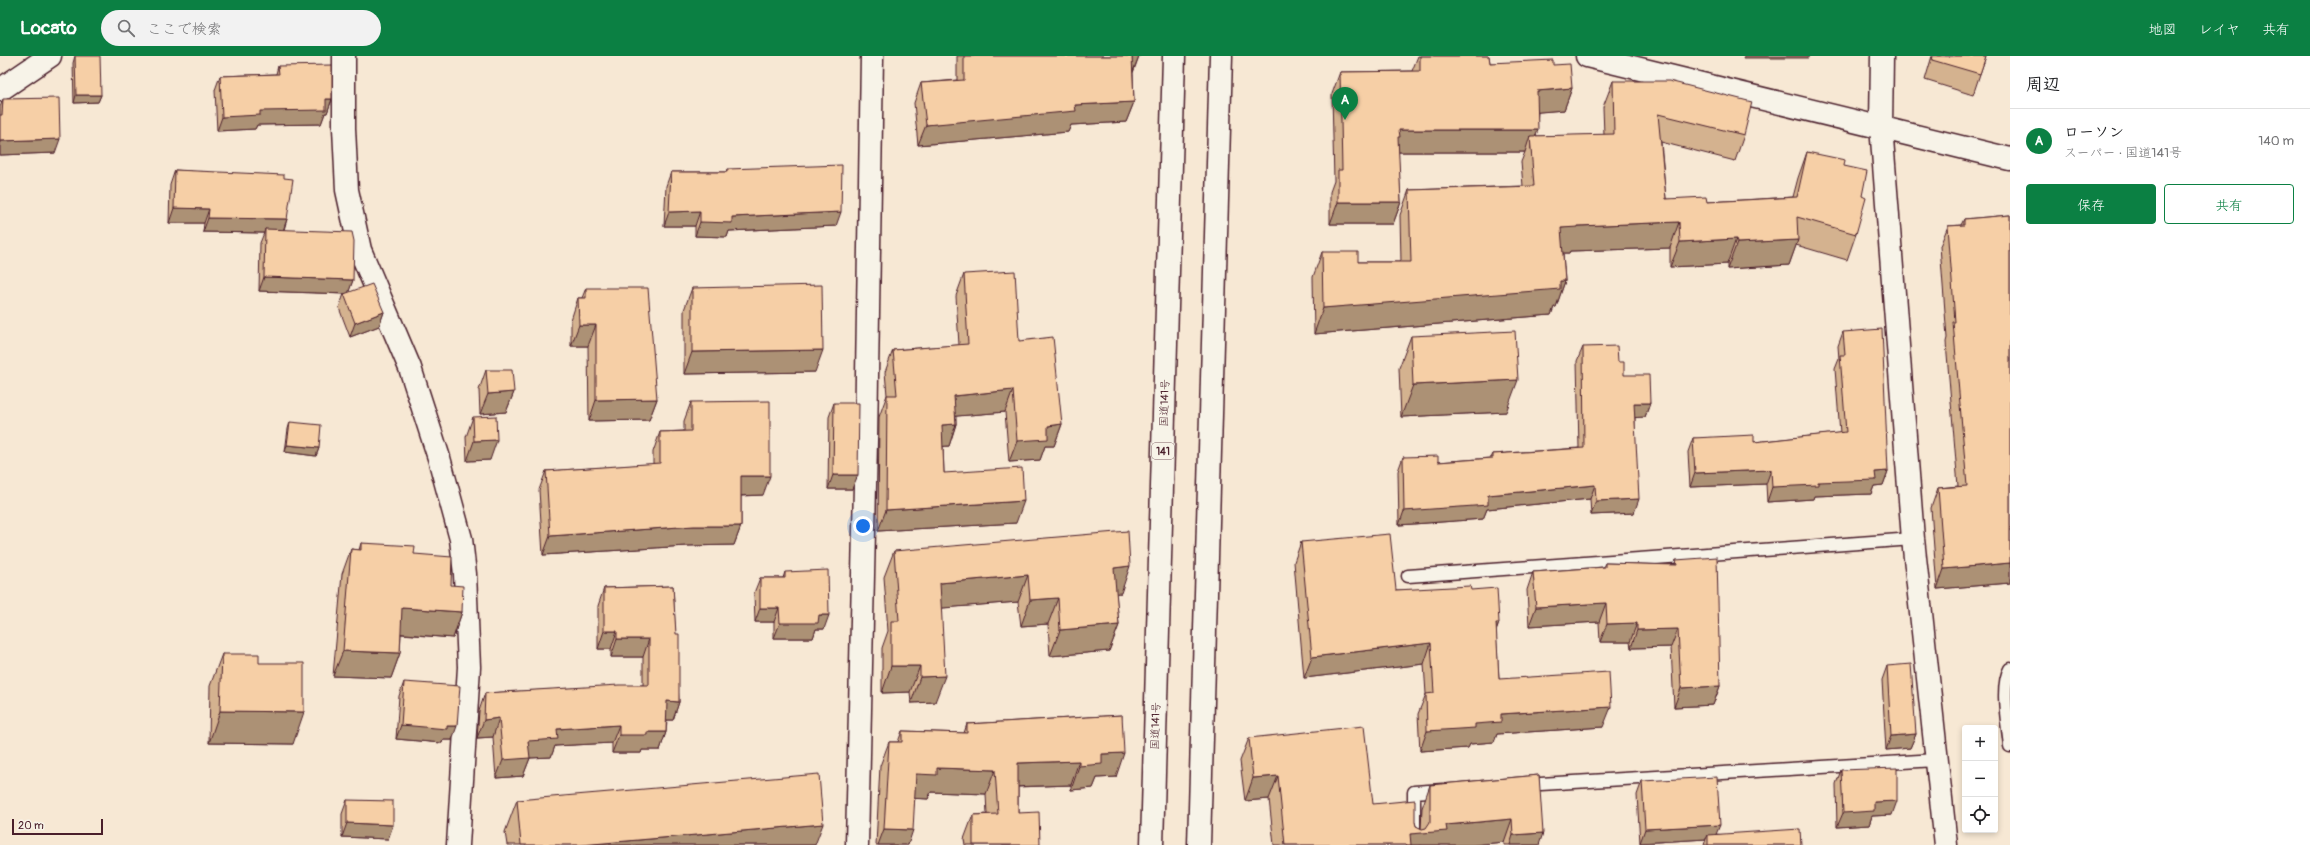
<!DOCTYPE html>
<html lang="ja">
<meta charset="utf-8">
<style>
:root{--surface:#fff;--page:#f2f2f2;--text:#202124;--muted:#757577;--line:#e0e0e0;--accent:#0b8043}
body{margin:0;font-family:Pangolin,"Klee One",sans-serif;background:var(--page);color:var(--text)}
.controls{position:absolute;right:12px;bottom:12px;display:grid;overflow:hidden;border-radius:4px;box-shadow:0 2px 6px #0003}
.controls button{width:36px;height:36px;display:grid;place-items:center;padding:0;border:0;border-bottom:1px solid var(--line);background:var(--surface);color:var(--text);font:20px sans-serif}
.scale{position:absolute;left:12px;bottom:10px;width:91px;box-sizing:border-box;padding-left:4px;border:2px solid #4a1f2b;border-top:0;font-size:11px;line-height:14px;white-space:nowrap;color:#4a1f2b;-webkit-text-stroke:3px #f7f3e8;paint-order:stroke}
.you{position:absolute;left:863px;top:470px;width:14px;height:14px;margin:-10px;border:3px solid #fff;border-radius:50%;background:#1a73e8;box-shadow:0 0 0 6px #1a73e833}
.badge{display:grid;place-items:center;width:26px;height:26px;border-radius:50%;background:var(--accent);color:#fff;font-size:13px;font-weight:700}
.pin{position:absolute;translate:-50% -33px;filter:drop-shadow(0 1px 2px #0008)}
.pin::after{content:'';position:absolute;top:21px;width:14px;height:12px;background:inherit;clip-path:polygon(0 0,100% 0,50% 100%)}
.list{margin:0;padding:0;list-style:none}
h2{display:flex;justify-content:space-between;align-items:center;height:52px;margin:0;padding:0 16px;font-size:17px}
h2 small{font-size:13px;font-weight:400;color:var(--muted)}
.list li{display:grid;grid-template-columns:26px 1fr auto;gap:12px;align-items:center;box-sizing:border-box;height:64px;padding:0 16px;border-top:1px solid var(--line)}
.list b{display:block;font-size:15px;white-space:nowrap}
.list p{margin:0;font-size:13px;white-space:nowrap;color:var(--muted)}
.list em{font-size:13px;font-style:normal;color:var(--muted)}
.actions{display:flex;gap:8px;padding:12px 16px}
.actions a{flex:1;padding:9px 0;border:1px solid var(--accent);border-radius:4px;text-align:center;font-size:14px;color:var(--accent)}
.actions .main{background:var(--accent);color:#fff}
.icon{flex:none;width:22px;height:22px;fill:none;stroke:currentColor;stroke-width:2;stroke-linecap:round;stroke-linejoin:round}
.map{position:relative;flex:none;width:2010px;height:789px;overflow:hidden}
header{display:flex;align-items:center;gap:24px;box-sizing:border-box;height:56px;padding:0 20px;background:var(--accent);color:#fff}
header strong{font-size:19px}
nav{display:flex;gap:22px;margin-inline-start:auto;font-size:14px}
.search{width:280px;height:36px;background:var(--page);display:flex;align-items:center;gap:10px;box-sizing:border-box;padding:0 14px;border-radius:22px;color:var(--muted);font-size:15px}
main{display:flex}
aside{flex:1;background:var(--surface)}
.map>svg:first-child{display:block}
</style>
<header>
<strong>Locato</strong>
<div class="search"><svg class="icon" aria-label="search" viewBox="0 0 24 24"><circle cx="10" cy="10" r="6"/><path d="M15 15l6 6"/></svg>ここで検索</div>
<nav><a>地図</a><a>レイヤ</a><a>共有</a></nav>
</header>
<main>
<div class="map">
<svg width="2010" height="789" viewBox="0 0 2010 789">
<rect width="100%" height="100%" fill="#f7e8d4"/>
<filter id="ink" filterUnits="userSpaceOnUse"><feTurbulence type="fractalNoise" baseFrequency=".025" numOctaves="2"/><feDisplacementMap in="SourceGraphic" scale="8" xChannelSelector="R" yChannelSelector="G"/><feConvolveMatrix kernelMatrix="1 2 1 2 8 2 1 2 1" color-interpolation-filters="sRGB"/></filter>
<g filter="url(#ink)">
<g fill="none" stroke-linecap="round" stroke-linejoin="round">
<defs>
<path id="service" d="M 1408,520 L 1913,483
M 2010,613 C 2000,630 2008,670 2010,690
M 1524,729 L 1936,704
M 1414,789 L 1414,736 L 1443,734"/>
<path id="minor" d="M 344,0 L 344,72 L 347,134 L 360,194 L 410,312 L 439,402 L 461,483 L 465,518 L 469,611 L 458,789
M 1882,0 L 1881,70 L 1913,483 L 1946,789
M 0,34 L 50,0
M 857,789 L 866,384 L 872,0"/>
<path id="tertiary" d="M 1587,0 L 2010,103"/>
<path id="trunk" d="M 1152,789 L 1174,0
M 1199,789 L 1221,0"/>
</defs>
<use href="#service" stroke="#4a1f2b" stroke-width="15"/>
<use href="#minor" stroke="#4a1f2b" stroke-width="25"/>
<use href="#tertiary" stroke="#4a1f2b" stroke-width="25"/>
<use href="#trunk" stroke="#4a1f2b" stroke-width="25"/>
<use href="#service" stroke="#f7f3e8" stroke-width="12"/>
<use href="#minor" stroke="#f7f3e8" stroke-width="22"/>
<use href="#tertiary" stroke="#f7f3e8" stroke-width="22"/>
<use href="#trunk" stroke="#f7f3e8" stroke-width="22"/>
</g>
<path fill="#d4b28f" stroke="#4a1f2b" d="M 75,0 L 101,39 L 98,46 L 74,47 L 73,7 Z
M 957,0 L 1139,0 L 1133,17 L 1134,46 L 1126,66 L 1071,69 L 1068,76 L 918,89 L 914,47 L 921,27 L 957,24 Z
M 1418,0 L 1489,0 L 1490,7 L 1553,9 L 1572,32 L 1564,54 L 1538,56 L 1536,80 L 1604,79 L 1603,51 L 1613,25 L 1744,79 L 1735,105 L 1661,86 L 1666,143 L 1707,146 L 1793,141 L 1798,122 L 1807,96 L 1844,110 L 1862,140 L 1856,178 L 1847,204 L 1796,189 L 1789,209 L 1727,213 L 1727,208 L 1670,211 L 1670,192 L 1570,195 L 1569,197 L 1563,197 L 1565,225 L 1556,251 L 1554,251 L 1551,259 L 1314,278 L 1313,221 L 1322,196 L 1358,206 L 1401,206 L 1400,159 L 1409,134 L 1523,130 L 1521,106 L 1525,96 L 1398,96 L 1401,146 L 1393,168 L 1330,168 L 1330,136 L 1334,125 L 1332,38 L 1340,16 L 1412,15 Z
M 1932,0 L 1986,0 L 1973,39 L 1925,24 Z
M 278,10 L 332,43 L 327,57 L 325,57 L 321,68 L 257,69 L 255,73 L 217,75 L 215,34 L 220,20 L 276,18 Z
M 3,43 L 55,97 L 0,99 L 0,51 Z
M 727,113 L 836,170 L 729,175 L 727,181 L 695,180 L 695,170 L 664,170 L 666,130 L 671,116 L 726,116 Z
M 175,114 L 284,122 L 287,163 L 284,174 L 353,224 L 348,237 L 384,256 L 379,270 L 350,281 L 339,252 L 344,238 L 345,238 L 259,235 L 260,187 L 264,177 L 203,176 L 204,167 L 169,167 L 170,129 Z
M 2010,159 L 2010,527 L 1937,533 L 1931,452 L 1938,432 L 1958,430 L 1946,286 L 1947,282 L 1940,190 L 1948,170 L 1961,169 L 1964,163 Z
M 964,218 L 1019,285 L 1062,368 L 1054,390 L 1045,390 L 1040,404 L 1009,406 L 1005,356 L 956,360 L 956,368 L 949,390 L 943,390 L 944,417 L 1016,467 L 878,475 L 879,361 L 887,339 L 885,316 L 893,294 L 959,289 L 956,240 Z
M 586,232 L 657,343 L 649,364 L 589,365 L 588,290 L 571,290 L 571,264 L 578,242 L 582,242 Z
M 692,232 L 815,316 L 684,318 L 684,254 Z
M 1843,276 L 1888,415 L 1883,429 L 1874,430 L 1871,438 L 1814,440 L 1813,443 L 1767,446 L 1766,428 L 1690,431 L 1688,396 L 1693,382 L 1754,386 L 1840,377 L 1835,313 L 1839,303 L 1838,290 Z
M 1411,280 L 1506,356 L 1401,361 L 1399,312 Z
M 1583,291 L 1618,306 L 1624,319 L 1650,347 L 1645,361 L 1635,361 L 1634,457 L 1591,459 L 1590,443 L 1487,453 L 1483,463 L 1399,469 L 1398,415 L 1403,401 L 1438,406 L 1491,402 L 1493,398 L 1579,392 L 1577,305 Z
M 486,314 L 514,336 L 506,356 L 480,358 L 479,334 Z
M 691,346 L 763,439 L 741,440 L 741,470 L 734,489 L 686,490 L 543,499 L 539,434 L 546,415 L 653,408 L 653,396 L 660,376 L 684,375 L 684,365 Z
M 834,347 L 852,433 L 828,433 L 829,361 Z
M 473,361 L 490,404 L 467,405 L 466,381 Z
M 290,366 L 319,392 L 316,400 L 285,396 L 288,373 Z
M 1301,486 L 1396,534 L 1471,534 L 1499,567 L 1496,575 L 1499,623 L 1603,671 L 1497,678 L 1494,686 L 1470,688 L 1468,692 L 1420,695 L 1418,658 L 1426,638 L 1424,608 L 1304,622 L 1294,506 Z
M 361,487 L 414,498 L 451,529 L 462,556 L 453,582 L 401,578 L 400,597 L 391,622 L 333,620 L 342,518 L 351,493 L 359,494 Z
M 894,495 L 1121,537 L 1116,537 L 1119,569 L 1109,595 L 1050,600 L 1048,568 L 1021,570 L 1018,546 L 941,552 L 935,646 L 911,647 L 910,636 L 882,637 L 882,592 L 888,575 L 884,521 Z
M 1676,504 L 1720,630 L 1713,649 L 1674,651 L 1671,591 L 1631,592 L 1630,586 L 1600,586 L 1599,566 L 1529,570 L 1527,534 L 1533,516 L 1603,511 L 1605,507 L 1675,509 Z
M 785,516 L 824,573 L 816,573 L 813,582 L 774,582 L 774,566 L 755,566 L 754,537 L 760,522 L 783,522 Z
M 673,530 L 679,646 L 673,664 L 667,664 L 666,676 L 660,694 L 642,694 L 641,697 L 612,697 L 612,687 L 555,690 L 551,701 L 530,702 L 523,720 L 496,722 L 493,681 L 477,682 L 479,655 L 485,637 L 643,629 L 643,601 L 611,601 L 611,593 L 598,593 L 598,550 L 604,532 Z
M 222,598 L 259,607 L 293,688 L 209,687 L 210,630 Z
M 1887,610 L 1916,678 L 1910,692 L 1886,694 L 1882,624 Z
M 404,626 L 452,684 L 443,684 L 442,687 L 396,683 L 399,640 Z
M 1122,659 L 1116,721 L 1097,722 L 1093,732 L 1071,734 L 1071,729 L 1018,731 L 1018,757 L 1040,789 L 965,789 L 964,783 L 973,759 L 987,758 L 986,738 L 931,736 L 928,743 L 915,742 L 908,789 L 876,789 L 880,710 L 889,686 L 898,686 L 902,675 L 964,677 L 967,668 Z
M 1249,682 L 1373,748 L 1415,766 L 1416,770 L 1421,773 L 1422,752 L 1430,729 L 1539,719 L 1539,789 L 1504,789 L 1504,786 L 1473,789 L 1274,789 L 1269,743 L 1245,745 L 1240,705 Z
M 1841,714 L 1892,759 L 1872,760 L 1869,769 L 1837,771 L 1836,728 Z
M 1642,725 L 1716,778 L 1801,789 L 1704,789 L 1706,783 L 1640,787 L 1637,739 Z
M 347,744 L 393,769 L 388,783 L 342,781 L 342,758 Z
M 517,744 L 815,789 L 507,789 L 505,776 Z"/>
<path fill="#ac9174" stroke="#4a1f2b" d="M 1132,0 L 1139,0 L 1132,18 Z
M 1744,0 L 1809,0 L 1808,2 L 1743,2 Z
M 1572,32 L 1564,54 L 1529,57 L 1537,35 Z
M 76,39 L 101,39 L 98,46 L 74,47 Z
M 326,43 L 332,43 L 327,57 L 325,57 L 321,68 L 257,69 L 255,73 L 217,75 L 222,61 L 260,55 Z
M 1134,46 L 1126,66 L 1071,69 L 1068,76 L 918,89 L 926,69 L 1075,49 Z
M 1399,74 L 1538,74 L 1531,93 L 1530,80 L 1525,96 L 1394,96 Z
M 60,83 L 55,97 L 0,99 L 0,85 Z
M 1338,146 L 1401,146 L 1393,168 L 1330,168 Z
M 174,152 L 209,153 L 204,167 L 169,167 Z
M 700,155 L 695,170 L 664,170 L 669,156 Z
M 841,156 L 836,170 L 729,175 L 727,181 L 695,180 L 700,166 L 732,161 Z
M 208,162 L 287,163 L 282,178 L 265,173 L 264,177 L 203,176 Z
M 1679,166 L 1670,192 L 1570,195 L 1569,197 L 1552,197 L 1561,172 L 1578,170 Z
M 1736,183 L 1727,208 L 1670,211 L 1680,186 Z
M 1798,184 L 1789,209 L 1727,213 L 1737,187 Z
M 264,221 L 353,224 L 348,238 L 259,235 Z
M 1560,225 L 1565,225 L 1556,251 L 1554,251 L 1551,259 L 1314,278 L 1323,252 Z
M 384,256 L 379,270 L 350,281 L 355,267 Z
M 579,269 L 596,269 L 588,290 L 571,290 Z
M 823,294 L 815,316 L 684,318 L 692,296 Z
M 1518,324 L 1506,356 L 1401,361 L 1413,329 Z
M 1013,334 L 1005,356 L 946,361 L 954,340 Z
M 514,336 L 506,356 L 480,358 L 488,338 Z
M 657,343 L 649,364 L 589,365 L 596,344 Z
M 1634,347 L 1650,347 L 1645,361 L 1629,362 Z
M 956,368 L 949,390 L 935,391 L 942,369 Z
M 1062,368 L 1054,390 L 1045,390 L 1040,404 L 1009,406 L 1017,385 L 1048,370 Z
M 497,384 L 490,404 L 467,405 L 474,385 Z
M 287,389 L 319,392 L 316,400 L 285,396 Z
M 1771,414 L 1766,428 L 1690,431 L 1695,417 Z
M 1888,415 L 1883,429 L 1874,430 L 1871,438 L 1814,440 L 1813,443 L 1767,446 L 1772,431 L 1818,426 L 1875,416 Z
M 833,419 L 858,419 L 852,433 L 828,433 Z
M 741,420 L 770,420 L 763,439 L 734,440 Z
M 1595,429 L 1590,443 L 1487,453 L 1483,463 L 1399,469 L 1404,455 L 1488,439 Z
M 1639,443 L 1634,457 L 1591,459 L 1596,445 Z
M 1024,445 L 1016,467 L 878,475 L 886,454 Z
M 694,470 L 741,470 L 734,489 L 686,490 L 543,499 L 550,480 Z
M 2010,507 L 2010,527 L 1937,533 L 1944,513 Z
M 1130,510 L 1121,537 L 1105,538 L 1114,512 Z
M 1028,519 L 1018,546 L 931,553 L 940,527 Z
M 1058,542 L 1048,568 L 1021,570 L 1030,544 Z
M 1606,547 L 1599,566 L 1529,570 L 1536,551 Z
M 402,552 L 462,556 L 453,582 L 393,577 Z
M 760,552 L 779,552 L 774,566 L 755,566 Z
M 819,559 L 829,559 L 824,573 L 816,573 L 813,582 L 774,582 L 780,567 Z
M 1496,567 L 1499,567 L 1492,587 Z
M 1637,567 L 1630,586 L 1600,586 L 1607,568 Z
M 1119,569 L 1109,595 L 1050,600 L 1060,574 Z
M 1678,573 L 1671,591 L 1631,592 L 1637,574 Z
M 604,575 L 617,575 L 611,593 L 598,593 Z
M 617,583 L 649,583 L 643,601 L 611,601 Z
M 1431,587 L 1424,608 L 1304,622 L 1312,601 Z
M 343,595 L 400,597 L 391,622 L 333,620 Z
M 891,610 L 920,610 L 910,636 L 882,637 Z
M 945,620 L 935,646 L 911,647 L 920,621 Z
M 1720,630 L 1713,649 L 1674,651 L 1681,632 Z
M 667,645 L 679,646 L 673,664 L 660,664 Z
M 1611,651 L 1603,671 L 1497,678 L 1494,686 L 1470,688 L 1468,692 L 1420,695 L 1427,675 L 1475,668 L 1501,658 Z
M 220,655 L 304,656 L 293,688 L 209,687 Z
M 499,662 L 493,681 L 477,682 L 484,664 Z
M 401,669 L 447,670 L 457,670 L 452,684 L 443,684 L 442,687 L 396,683 Z
M 619,669 L 612,687 L 555,690 L 551,701 L 530,702 L 523,720 L 496,722 L 503,704 L 528,685 L 557,673 Z
M 647,676 L 666,676 L 660,694 L 642,694 L 641,697 L 612,697 L 619,679 Z
M 1916,678 L 1910,692 L 1886,694 L 1891,680 Z
M 1124,697 L 1116,721 L 1097,722 L 1093,732 L 1071,734 L 1079,710 L 1102,698 Z
M 1079,705 L 1071,729 L 1010,731 L 1018,707 Z
M 937,712 L 995,714 L 986,738 L 931,736 L 928,743 L 907,742 L 916,718 Z
M 1278,720 L 1269,743 L 1245,745 L 1253,722 Z
M 1897,745 L 1892,759 L 1872,760 L 1869,769 L 1837,771 L 1843,757 L 1874,746 Z
M 1512,763 L 1504,786 L 1473,789 L 1406,789 L 1410,778 L 1446,769 Z
M 347,767 L 393,769 L 388,783 L 342,781 Z
M 823,768 L 815,789 L 581,789 Z
M 1720,769 L 1714,783 L 1708,779 L 1706,783 L 1640,787 L 1645,773 Z
M 884,773 L 913,774 L 908,789 L 878,789 Z
M 1543,777 L 1539,789 L 1510,789 L 1513,779 Z"/>
<path fill="#f6cfa6" stroke="#4a1f2b" d="M 75,0 L 100,0 L 101,39 L 76,39 Z
M 964,0 L 1132,0 L 1134,46 L 1075,49 L 1076,55 L 926,69 L 921,27 L 964,24 Z
M 1420,0 L 1489,0 L 1490,7 L 1553,4 L 1553,9 L 1570,8 L 1572,32 L 1537,35 L 1538,74 L 1399,74 L 1400,81 L 1398,81 L 1401,146 L 1338,146 L 1338,114 L 1342,114 L 1340,16 L 1420,15 Z
M 1933,0 L 1986,0 L 1980,18 L 1932,4 Z
M 332,9 L 332,43 L 326,43 L 326,54 L 260,55 L 260,59 L 222,61 L 220,20 L 279,18 L 278,10 Z
M 1613,25 L 1669,25 L 1752,46 L 1744,79 L 1658,58 L 1666,143 L 1706,141 L 1707,146 L 1797,141 L 1807,96 L 1845,104 L 1844,110 L 1867,115 L 1862,140 L 1866,142 L 1856,178 L 1797,161 L 1798,184 L 1737,187 L 1736,183 L 1680,186 L 1679,166 L 1578,170 L 1578,171 L 1561,172 L 1565,225 L 1560,225 L 1560,233 L 1323,252 L 1322,196 L 1358,196 L 1358,206 L 1411,206 L 1409,134 L 1534,130 L 1530,80 L 1614,78 Z
M 59,42 L 60,83 L 0,85 L 0,59 L 2,59 L 3,43 Z
M 842,109 L 841,156 L 732,161 L 732,167 L 700,166 L 700,155 L 669,156 L 671,116 L 727,116 L 727,113 Z
M 175,114 L 284,119 L 284,122 L 293,123 L 287,163 L 208,162 L 209,153 L 174,152 Z
M 2010,159 L 2010,507 L 1944,513 L 1938,432 L 1967,430 L 1953,266 L 1955,266 L 1948,170 L 1964,169 L 1964,163 Z
M 265,173 L 352,176 L 354,185 L 353,224 L 264,221 Z
M 1015,215 L 1019,285 L 1053,281 L 1062,368 L 1048,370 L 1048,383 L 1017,385 L 1013,334 L 954,340 L 956,368 L 942,369 L 944,417 L 1022,412 L 1024,445 L 886,454 L 887,339 L 897,339 L 893,294 L 968,288 L 964,218 Z
M 372,228 L 384,256 L 355,267 L 344,238 Z
M 822,229 L 823,294 L 692,296 L 692,232 Z
M 586,232 L 648,232 L 657,343 L 596,344 L 596,269 L 579,269 L 578,242 L 586,242 Z
M 1882,273 L 1888,415 L 1875,416 L 1876,424 L 1818,426 L 1818,429 L 1772,431 L 1771,414 L 1695,417 L 1693,382 L 1754,379 L 1754,386 L 1846,376 L 1840,299 L 1845,299 L 1843,276 Z
M 1515,275 L 1518,324 L 1413,329 L 1411,280 Z
M 1617,290 L 1618,306 L 1624,306 L 1624,319 L 1649,319 L 1650,347 L 1634,347 L 1639,443 L 1596,445 L 1595,429 L 1488,439 L 1488,449 L 1404,455 L 1403,401 L 1438,400 L 1438,406 L 1493,402 L 1493,398 L 1584,392 L 1583,291 Z
M 486,314 L 512,314 L 514,336 L 488,338 Z
M 770,345 L 770,420 L 741,420 L 741,470 L 694,470 L 550,480 L 546,415 L 660,407 L 660,376 L 691,375 L 691,346 Z
M 834,347 L 859,347 L 858,419 L 833,419 Z
M 496,360 L 497,384 L 474,385 L 473,361 Z
M 290,366 L 321,369 L 319,392 L 287,389 Z
M 1128,475 L 1130,510 L 1114,512 L 1119,569 L 1060,574 L 1058,542 L 1030,544 L 1028,519 L 940,527 L 945,620 L 920,621 L 920,610 L 891,610 L 891,565 L 899,565 L 894,495 Z
M 1390,478 L 1396,534 L 1470,530 L 1471,534 L 1497,532 L 1499,567 L 1496,567 L 1499,623 L 1609,616 L 1611,651 L 1501,658 L 1501,666 L 1475,668 L 1475,672 L 1427,675 L 1426,638 L 1434,637 L 1431,587 L 1312,601 L 1301,486 Z
M 361,487 L 415,490 L 414,498 L 452,501 L 451,529 L 463,530 L 462,556 L 402,552 L 400,597 L 343,595 L 351,493 L 361,494 Z
M 1717,501 L 1720,630 L 1681,632 L 1678,573 L 1637,574 L 1637,567 L 1607,568 L 1606,547 L 1536,551 L 1533,516 L 1605,511 L 1605,507 L 1677,509 L 1676,504 Z
M 828,514 L 829,559 L 819,559 L 818,567 L 780,567 L 779,552 L 760,552 L 760,522 L 785,522 L 785,516 Z
M 673,530 L 676,578 L 679,578 L 679,646 L 667,645 L 666,676 L 647,676 L 647,679 L 619,679 L 619,669 L 557,673 L 558,683 L 528,685 L 530,702 L 503,704 L 499,662 L 484,664 L 485,637 L 619,629 L 649,629 L 649,583 L 617,583 L 617,575 L 604,575 L 604,532 Z
M 222,598 L 259,598 L 259,607 L 304,607 L 304,656 L 220,655 Z
M 1911,608 L 1916,678 L 1891,680 L 1887,610 Z
M 404,626 L 460,630 L 457,670 L 447,670 L 447,673 L 401,669 Z
M 1122,659 L 1124,697 L 1102,698 L 1102,708 L 1079,710 L 1079,705 L 1018,707 L 1018,757 L 1039,756 L 1040,789 L 973,789 L 973,759 L 998,758 L 995,714 L 937,712 L 937,719 L 916,718 L 913,774 L 884,773 L 889,686 L 902,686 L 902,675 L 967,677 L 967,668 Z
M 1364,670 L 1373,748 L 1415,744 L 1415,766 L 1416,770 L 1422,773 L 1426,772 L 1430,766 L 1430,729 L 1539,719 L 1543,777 L 1513,779 L 1512,763 L 1446,769 L 1447,775 L 1410,778 L 1411,789 L 1285,789 L 1278,720 L 1253,722 L 1249,682 Z
M 1897,712 L 1897,745 L 1874,746 L 1874,755 L 1843,757 L 1841,714 Z
M 819,718 L 823,768 L 581,789 L 521,789 L 517,744 Z
M 1717,721 L 1720,769 L 1645,773 L 1642,725 Z
M 347,744 L 393,745 L 393,769 L 347,767 Z
M 1800,773 L 1801,789 L 1708,789 L 1708,779 Z"/>
</g>
<g text-anchor="middle" stroke-width="3" stroke-linejoin="round" paint-order="stroke">
<rect fill="#f7f3e8" stroke="#7e5f64" stroke-width="1" x="1152" y="387" width="22" height="16" rx="3"/>
<g font-size="10" font-weight="bold" fill="#4a1f2b">
<text x="1163" y="399">141</text>
</g>
<g font-size="11" fill="#4a1f2b" stroke="#f7f3e8">
<text transform="translate(1164 347) rotate(-88)" y="4">国道141号</text>
<text transform="translate(1155 670) rotate(-88)" y="4">国道141号</text>
</g>
</g>
</svg>
<div class="controls">
<button>+</button>
<button>−</button>
<button><svg class="icon" aria-label="locate" viewBox="0 0 24 24"><circle cx="12" cy="12" r="6"/><path d="M12 2v4M12 18v4M2 12h4M18 12h4"/></svg></button>
</div>
<div class="scale">20 m</div>
<div class="you"></div>
<div class="pin badge" style="left:1345px;top:64px">A</div>
</div>
<aside>
<h2>周辺<small></small></h2>
<ul class="list">
<li><span class="badge">A</span><div><b>ローソン</b><p>スーパー · 国道141号</p></div><em>140 m</em></li>
</ul>
<div class="actions"><a class="main">保存</a><a>共有</a></div>
</aside>
</main>
